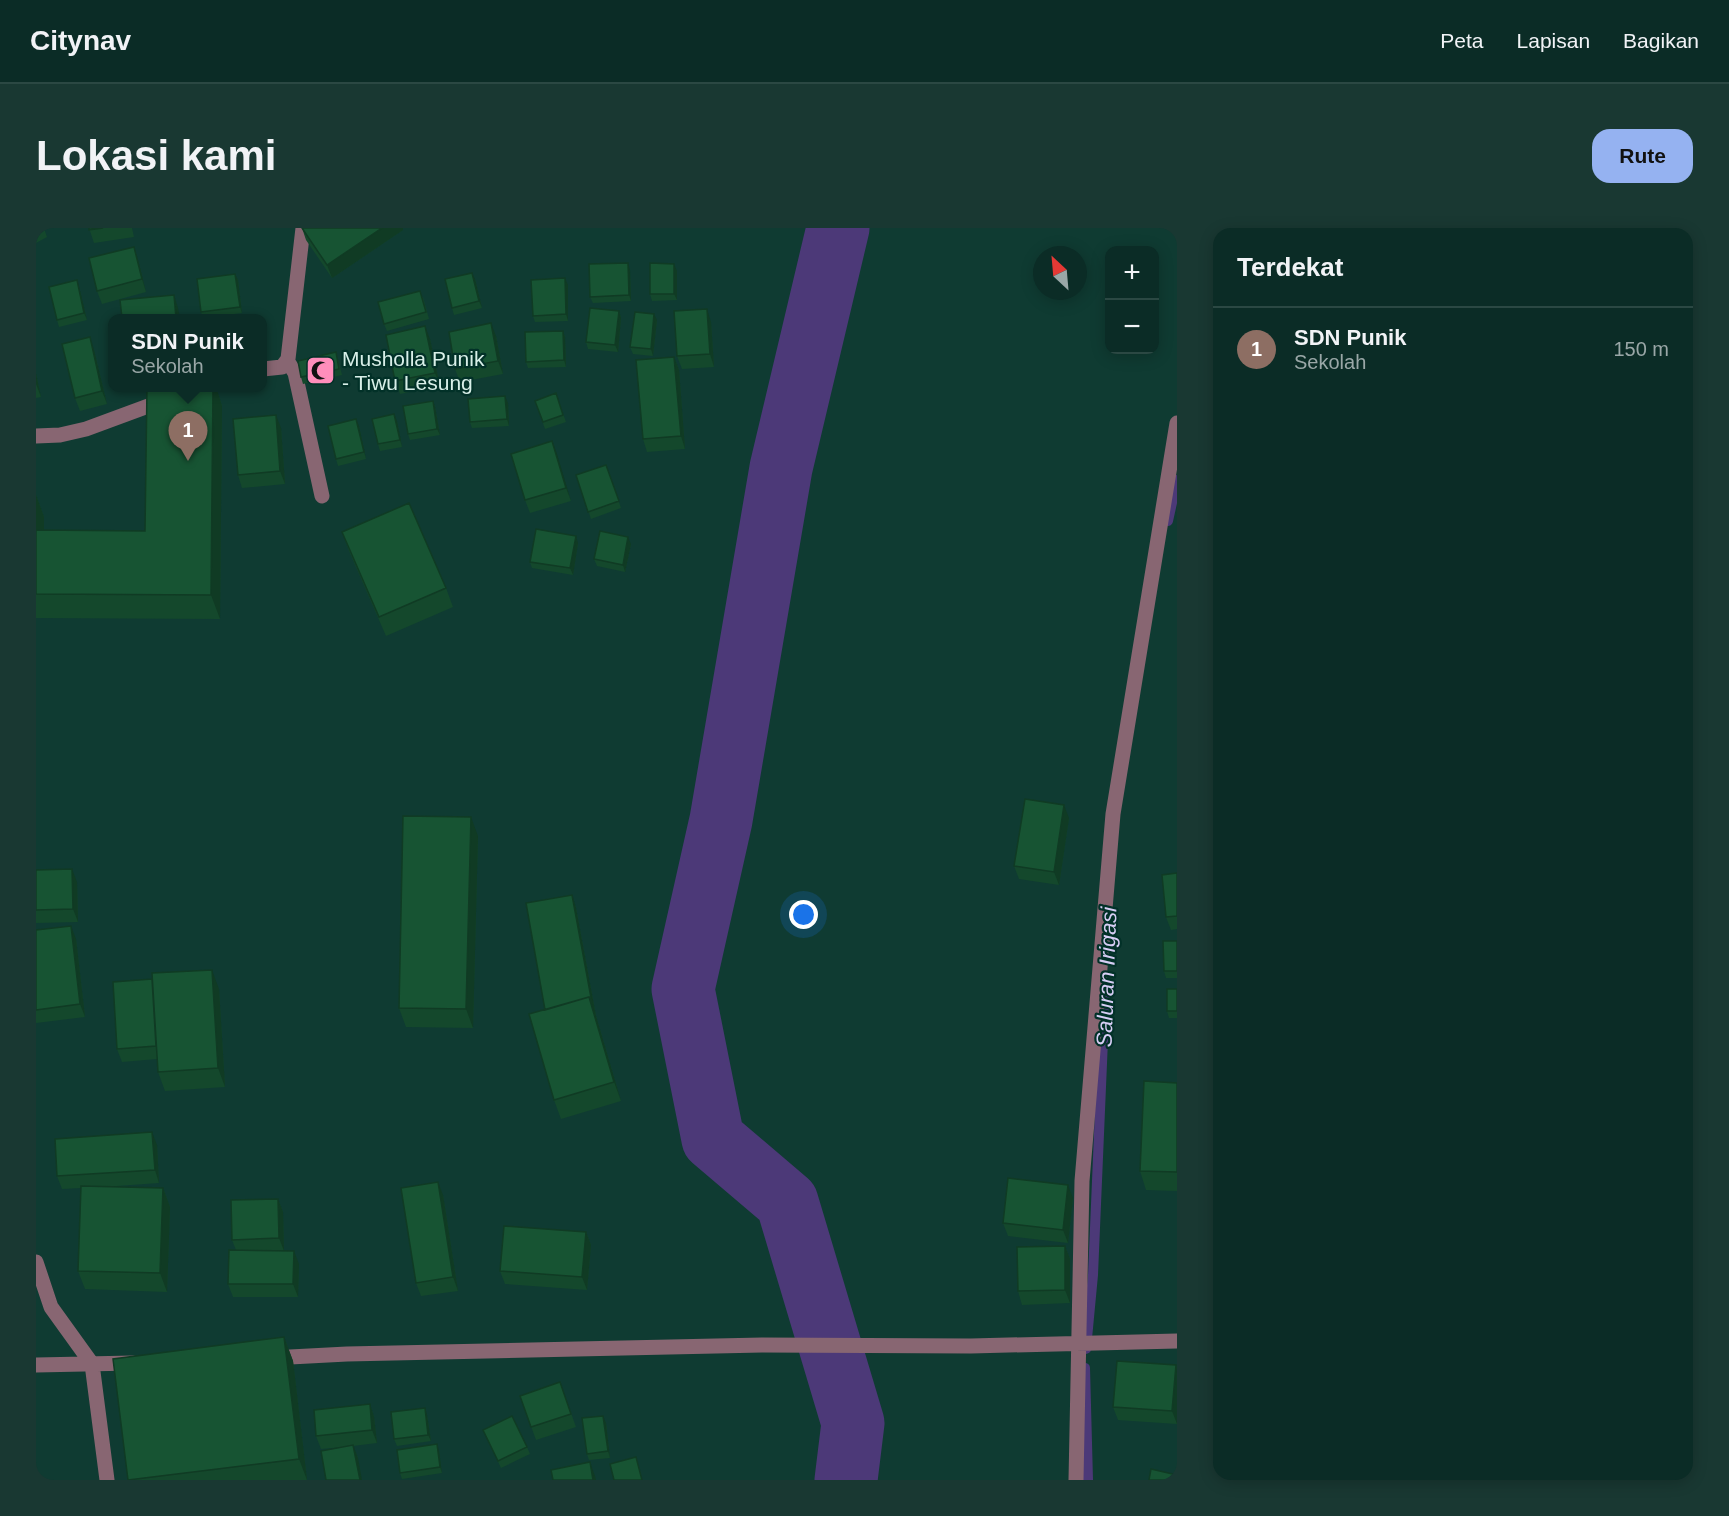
<!DOCTYPE html>
<html lang="id">
<meta charset="utf-8">
<style>
:root{--surface:#0b2c26;--page:#193832;--text:#f1f3f6;--muted:#9aa7a7;--line:#2b4843;--accent:#95b2f1}
body{margin:0;font-family:Arial,sans-serif;background:var(--page);color:var(--text)}
.controls{position:absolute;right:18px;top:18px;display:grid;overflow:hidden;border-radius:12px;box-shadow:0 3px 15px #0003}
.controls button{width:54px;height:54px;display:grid;place-items:center;padding:0;border:0;border-bottom:2px solid var(--line);background:var(--surface);color:var(--text);font:30px sans-serif}
.compass{position:absolute;left:997px;top:18px;width:54px;height:54px;border-radius:50%;background:var(--surface);box-shadow:0 3px 15px #0003;rotate:334deg}
.you{position:absolute;left:768px;top:687px;width:21px;height:21px;margin:-15px;border:4px solid #fff;border-radius:50%;background:#1a73e8;box-shadow:0 0 0 9px #1a73e833}
.badge{display:grid;place-items:center;width:39px;height:39px;border-radius:50%;background:var(--accent);color:#fff;font-size:20px;font-weight:700}
.pin{position:absolute;translate:-50% -50px;filter:drop-shadow(0 2px 3px #0008)}
.pin::after{content:'';position:absolute;top:32px;width:21px;height:18px;background:inherit;clip-path:polygon(0 0,100% 0,50% 100%)}
.popup{position:absolute;left:72px;top:86px;width:159px;height:78px;box-sizing:border-box;display:grid;place-content:center;border-radius:12px;background:var(--surface);filter:drop-shadow(0 2px 4px #0005);font-size:20px;white-space:nowrap;color:var(--muted)}
.popup b{font-size:22px;color:var(--text)}
.popup::after{content:'';position:absolute;left:50%;top:100%;margin-left:-12px;border:12px solid transparent;border-top-color:var(--surface)}
.list{margin:0;padding:0;list-style:none}
h2{display:flex;justify-content:space-between;align-items:center;height:78px;margin:0;padding:0 24px;font-size:26px}
h2 small{font-size:20px;font-weight:400;color:var(--muted)}
.list li{display:grid;grid-template-columns:39px 1fr auto;gap:18px;align-items:center;box-sizing:border-box;height:84px;padding:0 24px;border-top:2px solid var(--line)}
.list b{display:block;font-size:22px;white-space:nowrap}
.list p{margin:0;font-size:20px;white-space:nowrap;color:var(--muted)}
.list em{font-size:20px;font-style:normal;color:var(--muted)}
.map{position:relative;flex:none;width:1141px;height:1252px;overflow:hidden;border-radius:18px}
header{display:flex;align-items:center;gap:36px;box-sizing:border-box;height:84px;padding:0 30px;background:var(--surface);border-bottom:2px solid var(--line)}
header strong{font-size:28px}
nav{display:flex;gap:33px;margin-inline-start:auto;font-size:21px}
.intro{display:flex;align-items:center;justify-content:space-between;box-sizing:border-box;height:144px;padding:0 36px}
h1{margin:0;font-size:42px}
.button{padding:15px 27px;border-radius:18px;background:var(--accent);color:#111;font-size:21px;font-weight:700}
main{display:flex;gap:36px;padding:0 36px}
aside{flex:1;background:var(--surface);border-radius:18px;box-shadow:0 3px 15px #0003}
.map>svg:first-child{display:block}
</style>
<header>
<strong>Citynav</strong>
<nav><a>Peta</a><a>Lapisan</a><a>Bagikan</a></nav>
</header>
<div class="intro"><h1>Lokasi kami</h1><a class="button">Rute</a></div>
<main>
<div class="map">
<svg width="1141" height="1252" viewBox="0 0 1141 1252">
<rect width="100%" height="100%" fill="#0f3b32"/>
<g fill="none" stroke-linecap="round" stroke-linejoin="round">
<path stroke="#4c3978" stroke-width="10" d="M 1132,293 L 1141,252
M 1050,1121 L 1057,1047 L 1069,765
M 1049,1140 L 1052,1252"/>
<path stroke="#4c3978" stroke-width="63" d="M 802,0 L 745,240 L 685,592 L 647,761 L 677,911 L 751,974 L 817,1195 L 810,1252"/>
<path stroke="#886672" stroke-width="15" d="M 252,134 L 259,145 L 286,268
M 227,141 L 246,139 L 252,131 L 267,0
M 0,208 L 24,207 L 50,201 L 161,160
M 0,1034 L 15,1079 L 56,1136 L 71,1252
M 235,1130 L 311,1126 L 726,1117 L 935,1118 L 1141,1113
M 0,1137 L 97,1135
M 1040,1252 L 1046,953 L 1077,586 L 1141,195"/>
</g>
<path fill="#14482c" d="M 0,0 L 8,0 L 11,9 L 0,15 Z
M 53,0 L 96,0 L 98,9 L 58,15 Z
M 266,0 L 367,2 L 296,50 L 270,12 Z
M 102,32 L 110,64 L 66,76 L 61,63 Z
M 594,42 L 595,73 L 557,75 L 554,69 Z
M 641,43 L 641,72 L 616,73 L 614,66 Z
M 199,46 L 202,52 L 206,85 L 167,90 L 165,84 Z
M 439,51 L 446,80 L 418,87 L 416,80 Z
M 532,57 L 532,93 L 499,94 L 497,88 Z
M 43,59 L 51,92 L 23,99 L 21,92 Z
M 387,69 L 393,91 L 351,103 L 348,96 Z
M 583,83 L 585,90 L 582,124 L 552,121 L 550,114 Z
M 621,92 L 617,128 L 597,126 L 594,119 Z
M 675,94 L 678,139 L 646,141 L 641,128 Z
M 527,103 L 529,109 L 530,139 L 492,140 L 490,134 Z
M 460,108 L 467,146 L 424,154 L 419,141 Z
M 394,111 L 404,158 L 364,166 L 359,153 Z
M 58,122 L 71,176 L 44,183 L 39,170 Z
M 638,129 L 643,142 L 649,221 L 611,224 L 607,211 Z
M 302,131 L 306,147 L 267,156 L 265,149 Z
M 0,146 L 5,169 L 0,170 Z
M 111,159 L 180,159 L 186,178 L 184,391 L 0,390 L 0,267 L 8,289 L 8,302 L 109,303 Z
M 520,165 L 530,194 L 509,201 L 499,173 Z
M 397,173 L 399,179 L 404,207 L 374,212 L 372,206 Z
M 472,175 L 473,198 L 436,200 L 434,194 Z
M 361,193 L 366,219 L 344,223 L 342,216 Z
M 323,198 L 330,231 L 302,238 L 300,231 Z
M 245,200 L 249,256 L 206,260 L 202,247 Z
M 516,213 L 535,273 L 494,285 L 489,272 Z
M 570,237 L 585,280 L 555,291 L 540,247 Z
M 306,304 L 410,360 L 417,379 L 350,408 L 313,323 Z
M 542,315 L 537,347 L 496,340 L 494,334 Z
M 595,316 L 589,344 L 561,338 L 558,331 Z
M 1033,590 L 1023,657 L 983,651 L 978,638 Z
M 442,608 L 437,800 L 370,799 L 363,780 Z
M 0,642 L 41,654 L 42,694 L 0,695 Z
M 1141,645 L 1141,701 L 1135,702 L 1130,689 Z
M 536,667 L 540,680 L 560,788 L 585,873 L 525,891 L 518,872 L 509,782 Z
M 0,702 L 40,711 L 49,789 L 0,795 Z
M 1141,713 L 1141,750 L 1130,750 L 1128,743 Z
M 183,761 L 189,859 L 129,863 L 122,844 L 121,831 L 86,834 L 81,821 Z
M 1141,761 L 1141,790 L 1133,790 L 1131,783 Z
M 1141,855 L 1141,963 L 1110,962 L 1104,943 Z
M 121,917 L 123,955 L 67,959 L 127,960 L 134,979 L 131,1064 L 49,1061 L 42,1043 L 45,960 L 26,961 L 21,948 Z
M 407,967 L 422,1063 L 385,1068 L 380,1055 Z
M 1037,970 L 1032,1015 L 972,1008 L 967,995 Z
M 242,971 L 247,984 L 248,1023 L 263,1036 L 262,1069 L 197,1069 L 192,1056 L 200,1022 L 196,1012 Z
M 550,1004 L 555,1017 L 551,1062 L 469,1056 L 464,1043 Z
M 1029,1018 L 1034,1031 L 1034,1075 L 986,1077 L 982,1063 Z
M 248,1109 L 257,1133 L 271,1252 L 92,1252 Z
M 1140,1137 L 1141,1141 L 1141,1196 L 1082,1192 L 1077,1179 Z
M 524,1154 L 540,1199 L 500,1212 L 484,1168 Z
M 334,1176 L 338,1189 L 341,1215 L 317,1218 L 322,1230 L 307,1219 L 285,1221 L 280,1208 Z
M 391,1187 L 395,1213 L 361,1218 L 358,1211 Z
M 570,1195 L 574,1230 L 553,1232 L 551,1226 Z
M 447,1202 L 491,1219 L 494,1226 L 465,1240 Z
M 403,1223 L 406,1245 L 366,1251 L 364,1245 Z"/>
<path fill="#103b24" d="M 346,0 L 367,0 L 367,2 L 296,50 L 291,37 Z
M 98,19 L 102,32 L 110,64 L 106,51 Z
M 592,35 L 594,42 L 595,73 L 593,67 Z
M 638,36 L 641,43 L 641,72 L 638,66 Z
M 436,45 L 439,51 L 446,80 L 443,73 Z
M 199,46 L 202,52 L 206,85 L 204,79 Z
M 529,50 L 532,57 L 532,93 L 530,86 Z
M 41,52 L 43,59 L 51,92 L 48,85 Z
M 138,67 L 142,80 L 144,90 L 140,90 Z
M 671,81 L 675,94 L 678,139 L 674,126 Z
M 583,83 L 585,90 L 582,124 L 579,117 Z
M 618,86 L 621,92 L 617,128 L 615,121 Z
M 455,95 L 460,108 L 467,146 L 462,133 Z
M 389,98 L 394,111 L 404,158 L 399,145 Z
M 527,103 L 529,109 L 530,139 L 528,132 Z
M 54,109 L 58,122 L 71,176 L 66,163 Z
M 638,129 L 643,142 L 649,221 L 645,208 Z
M 0,146 L 5,169 L 0,156 Z
M 177,159 L 180,159 L 186,178 L 184,391 L 175,367 Z
M 469,168 L 472,175 L 473,198 L 471,191 Z
M 397,173 L 399,179 L 404,207 L 401,201 Z
M 358,186 L 361,193 L 366,219 L 364,212 Z
M 240,187 L 245,200 L 249,256 L 244,243 Z
M 320,191 L 323,198 L 330,231 L 328,224 Z
M 516,213 L 521,226 L 535,273 L 530,260 Z
M 0,267 L 8,289 L 8,326 L 0,304 Z
M 540,308 L 542,315 L 537,347 L 534,340 Z
M 592,309 L 595,316 L 589,344 L 587,337 Z
M 1028,577 L 1033,590 L 1023,657 L 1018,644 Z
M 435,589 L 442,608 L 437,800 L 430,781 Z
M 36,641 L 41,654 L 42,694 L 37,681 Z
M 536,667 L 540,680 L 560,788 L 585,873 L 578,854 L 553,769 Z
M 35,698 L 40,711 L 49,789 L 44,776 Z
M 176,742 L 183,761 L 189,859 L 182,840 Z
M 116,904 L 121,917 L 123,955 L 119,942 Z
M 402,954 L 407,967 L 422,1063 L 417,1049 Z
M 1032,957 L 1037,970 L 1032,1015 L 1027,1002 Z
M 127,960 L 134,979 L 131,1064 L 124,1045 Z
M 242,971 L 247,984 L 248,1023 L 243,1010 Z
M 550,1004 L 555,1017 L 551,1062 L 546,1049 Z
M 1029,1018 L 1034,1031 L 1034,1075 L 1029,1062 Z
M 258,1023 L 263,1036 L 262,1069 L 257,1056 Z
M 248,1109 L 257,1133 L 271,1252 L 263,1231 Z
M 1140,1137 L 1141,1141 L 1141,1196 L 1136,1183 Z
M 334,1176 L 338,1189 L 341,1215 L 336,1202 Z
M 389,1180 L 391,1187 L 395,1213 L 392,1207 Z
M 567,1188 L 570,1195 L 574,1230 L 572,1223 Z
M 401,1216 L 403,1223 L 406,1245 L 404,1239 Z
M 317,1217 L 322,1230 L 326,1252 L 324,1252 Z
M 554,1234 L 559,1248 L 560,1252 L 557,1252 Z"/>
<path fill="#175433" stroke="#103b24" stroke-width="1.5" d="M 53,0 L 67,0 L 53,2 Z
M 266,0 L 346,0 L 291,37 Z
M 98,19 L 106,51 L 61,63 L 53,30 Z
M 592,35 L 593,67 L 554,69 L 553,36 Z
M 614,35 L 638,36 L 638,66 L 614,66 Z
M 436,45 L 443,73 L 416,80 L 409,51 Z
M 199,46 L 204,79 L 165,84 L 161,51 Z
M 529,50 L 530,86 L 497,88 L 495,52 Z
M 41,52 L 48,85 L 21,92 L 13,59 Z
M 384,63 L 390,84 L 348,96 L 342,74 Z
M 138,67 L 140,90 L 86,90 L 84,72 Z
M 554,80 L 583,83 L 579,117 L 550,114 Z
M 671,81 L 674,126 L 641,128 L 638,83 Z
M 599,84 L 618,86 L 615,121 L 594,119 Z
M 455,95 L 462,133 L 419,141 L 413,104 Z
M 389,98 L 399,145 L 359,153 L 350,107 Z
M 527,103 L 528,132 L 490,134 L 489,104 Z
M 54,109 L 66,163 L 39,170 L 26,116 Z
M 300,124 L 303,141 L 265,149 L 262,133 Z
M 638,129 L 645,208 L 607,211 L 600,132 Z
M 111,159 L 177,159 L 175,367 L 0,366 L 0,302 L 109,303 Z
M 520,165 L 527,187 L 507,194 L 499,173 Z
M 469,168 L 471,191 L 434,194 L 432,171 Z
M 397,173 L 401,201 L 372,206 L 367,178 Z
M 358,186 L 364,212 L 342,216 L 336,191 Z
M 240,187 L 244,243 L 202,247 L 197,191 Z
M 320,191 L 328,224 L 300,231 L 292,198 Z
M 516,213 L 530,260 L 489,272 L 475,226 Z
M 570,237 L 583,273 L 552,284 L 540,247 Z
M 373,275 L 410,360 L 343,389 L 306,304 Z
M 500,301 L 540,308 L 534,340 L 494,334 Z
M 564,303 L 592,309 L 587,337 L 558,331 Z
M 989,571 L 1028,577 L 1018,644 L 978,638 Z
M 367,588 L 435,589 L 430,781 L 363,780 Z
M 36,641 L 37,681 L 0,682 L 0,642 Z
M 1141,645 L 1141,688 L 1130,689 L 1126,647 Z
M 536,667 L 556,775 L 553,769 L 509,782 L 490,675 Z
M 35,698 L 44,776 L 0,782 L 0,702 Z
M 1127,713 L 1141,713 L 1141,743 L 1128,743 Z
M 176,742 L 182,840 L 122,844 L 116,745 Z
M 116,751 L 120,818 L 81,821 L 77,754 Z
M 1131,761 L 1141,761 L 1141,783 L 1131,783 Z
M 553,769 L 578,854 L 518,872 L 493,786 Z
M 1108,853 L 1141,855 L 1141,944 L 1104,943 Z
M 116,904 L 119,942 L 21,948 L 19,911 Z
M 972,950 L 1032,957 L 1027,1002 L 967,995 Z
M 402,954 L 417,1049 L 380,1055 L 365,960 Z
M 45,958 L 127,960 L 124,1045 L 42,1043 Z
M 242,971 L 243,1010 L 196,1012 L 195,972 Z
M 468,998 L 550,1004 L 546,1049 L 464,1043 Z
M 1029,1018 L 1029,1062 L 982,1063 L 981,1019 Z
M 193,1022 L 258,1023 L 257,1056 L 192,1056 Z
M 248,1109 L 263,1231 L 92,1252 L 77,1131 Z
M 1081,1133 L 1140,1137 L 1136,1183 L 1077,1179 Z
M 524,1154 L 535,1186 L 495,1199 L 484,1168 Z
M 334,1176 L 336,1202 L 280,1208 L 278,1182 Z
M 389,1180 L 392,1207 L 358,1211 L 355,1184 Z
M 476,1188 L 491,1219 L 462,1233 L 447,1202 Z
M 567,1188 L 572,1223 L 551,1226 L 546,1190 Z
M 401,1216 L 404,1239 L 364,1245 L 361,1222 Z
M 317,1217 L 324,1252 L 290,1252 L 285,1223 Z
M 600,1229 L 606,1252 L 578,1252 L 574,1236 Z
M 554,1234 L 557,1252 L 517,1252 L 515,1242 Z
M 1115,1241 L 1141,1247 L 1140,1252 L 1113,1252 Z"/>
<defs>
<symbol id="mosque-square" viewBox="-11 -11 22 22"><rect x="-9" y="-9" width="18" height="18" rx="4" fill="#ff8ebb" stroke="#023128"/><path d="M3.5-4.9A6 6 0 1 0 3.5 4.9A5 5 0 1 1 3.5-4.9Z" fill="#111"/></symbol>
</defs>
<g fill-rule="evenodd">
<use href="#mosque-square" x="268" y="126" width="33" height="33"/>
</g>
<g text-anchor="middle" stroke-width="4.5" stroke-linejoin="round" paint-order="stroke">
<g font-size="21" fill="#d8efe8" stroke="#023128" text-anchor="start">
<text x="306" y="138">Musholla Punik<tspan x="306" dy="24">- Tiwu Lesung</tspan></text>
</g>
<g font-size="22" font-style="italic" fill="#d7cef5" stroke="#023128">
<text transform="translate(1070 749) rotate(-88)" y="8">Saluran Irigasi</text>
</g>
</g>
</svg>
<div class="controls">
<button>+</button>
<button>−</button>
</div>
<svg class="compass" viewBox="-18 -18 36 36"><path d="M0-13l5 13h-10z" fill="#e53935"/><path d="M0 13l5-13h-10z" fill="#9aa7a7"/></svg>
<div class="you"></div>
<div class="pin badge" style="left:152px;top:233px;background:#8d6e63">1</div>
<div class="popup"><b>SDN Punik</b>Sekolah</div>
</div>
<aside>
<h2>Terdekat<small></small></h2>
<ul class="list">
<li><span class="badge" style="background:#8d6e63">1</span><div><b>SDN Punik</b><p>Sekolah</p></div><em>150 m</em></li>
</ul>
</aside>
</main>
